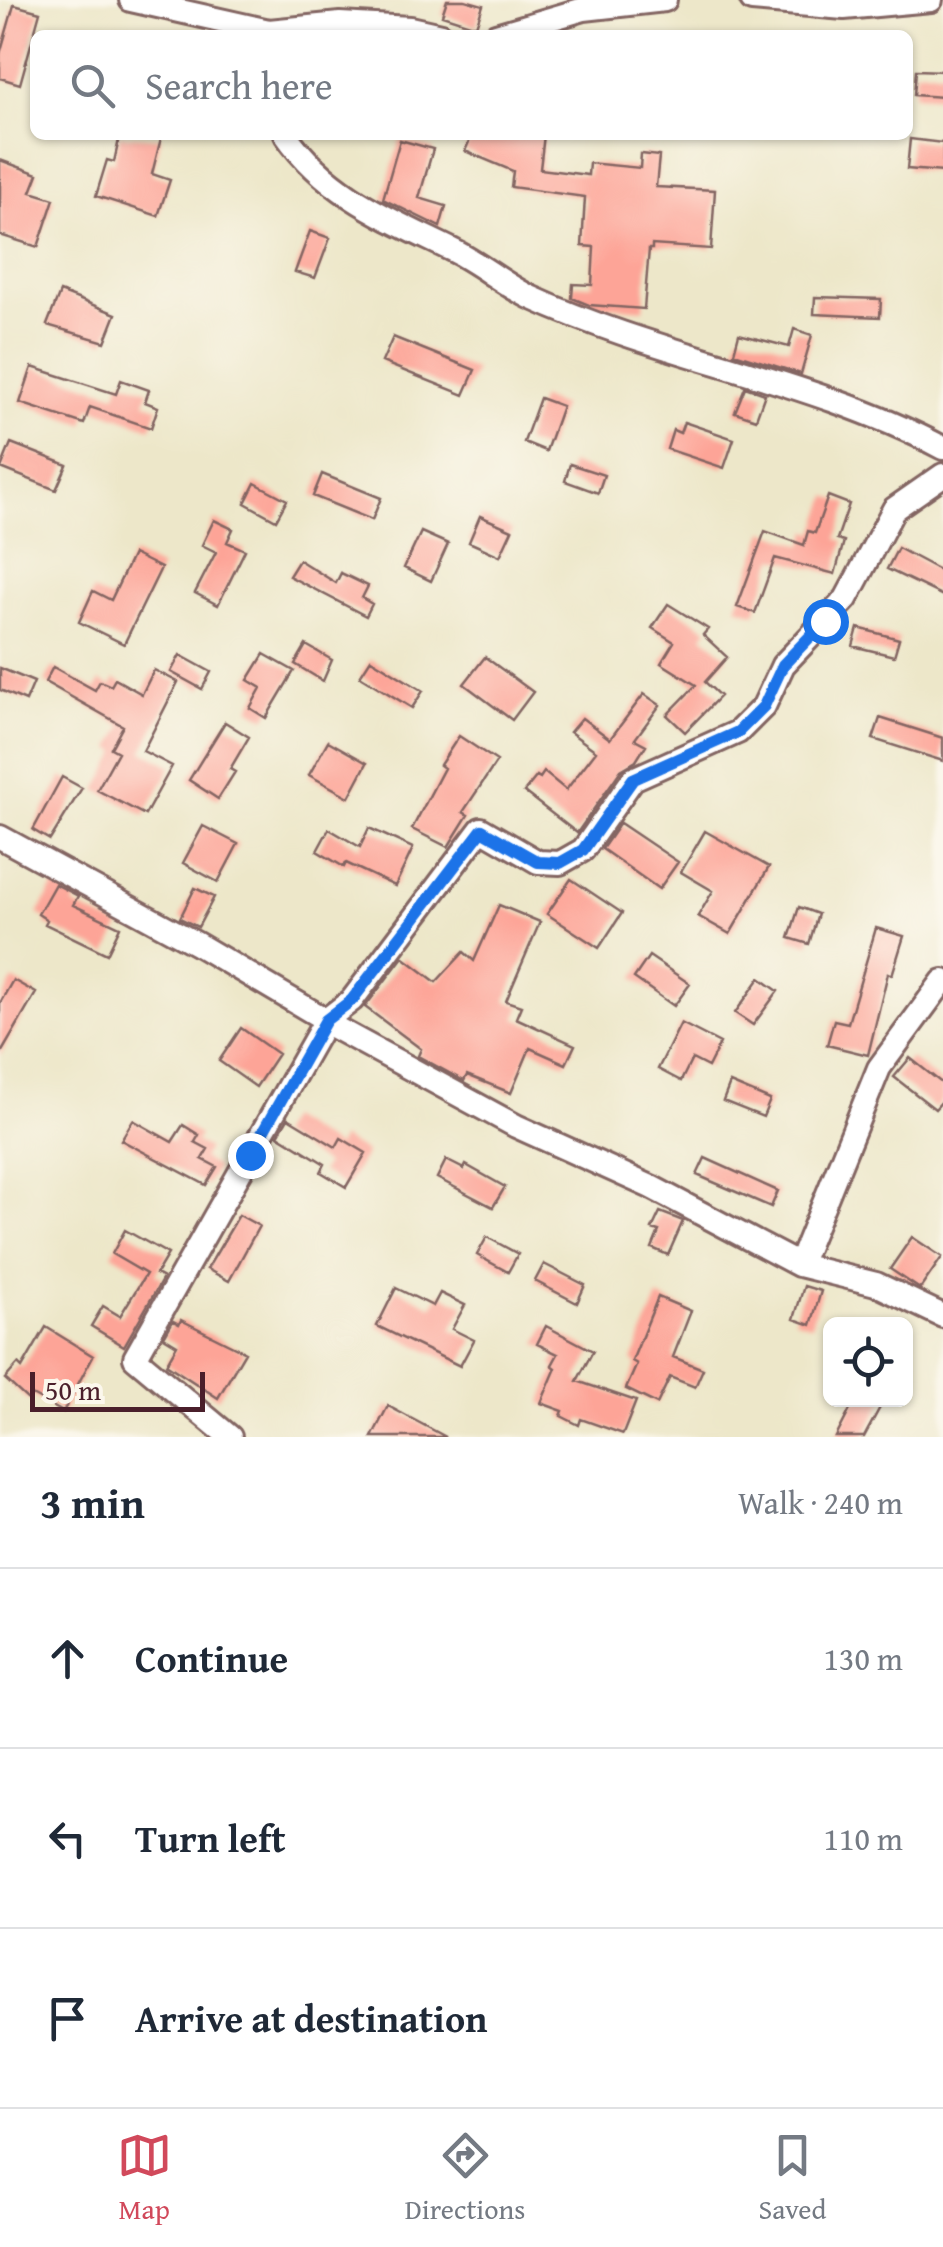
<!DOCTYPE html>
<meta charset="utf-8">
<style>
:root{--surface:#fff;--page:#f6f6f7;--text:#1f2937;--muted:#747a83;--line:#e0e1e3;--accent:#d1495b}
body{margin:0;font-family:"Gentium Book Plus",serif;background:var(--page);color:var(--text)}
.controls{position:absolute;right:30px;bottom:30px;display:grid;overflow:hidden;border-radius:15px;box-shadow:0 2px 8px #0004}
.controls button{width:90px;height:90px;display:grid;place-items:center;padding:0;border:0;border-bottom:2px solid var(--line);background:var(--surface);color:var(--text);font:50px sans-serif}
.scale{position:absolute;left:30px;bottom:25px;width:175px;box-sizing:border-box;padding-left:10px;border:5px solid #4a1f2b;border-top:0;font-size:28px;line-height:35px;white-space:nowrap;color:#4a1f2b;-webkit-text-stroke:8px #fbf7ec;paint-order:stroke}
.stop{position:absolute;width:30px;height:30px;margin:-22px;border:8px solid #1a73e8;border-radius:50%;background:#fff}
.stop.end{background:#1a73e8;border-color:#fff;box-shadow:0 2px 10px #0008}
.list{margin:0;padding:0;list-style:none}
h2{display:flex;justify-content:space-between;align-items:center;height:130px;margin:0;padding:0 40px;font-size:42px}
h2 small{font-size:32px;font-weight:400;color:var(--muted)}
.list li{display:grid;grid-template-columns:65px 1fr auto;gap:30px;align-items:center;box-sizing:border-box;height:180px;padding:0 40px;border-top:2px solid var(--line)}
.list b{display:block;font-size:38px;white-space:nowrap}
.list em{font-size:32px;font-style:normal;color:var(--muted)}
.icon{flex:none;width:55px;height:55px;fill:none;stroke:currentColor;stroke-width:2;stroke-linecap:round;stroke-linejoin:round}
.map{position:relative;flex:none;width:943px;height:1437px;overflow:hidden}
.search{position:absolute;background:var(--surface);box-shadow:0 2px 8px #0004;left:30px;right:30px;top:30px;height:110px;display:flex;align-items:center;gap:25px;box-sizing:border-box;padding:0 35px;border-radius:15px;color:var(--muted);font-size:38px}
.sheet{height:670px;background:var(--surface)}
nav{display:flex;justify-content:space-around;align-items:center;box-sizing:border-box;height:140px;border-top:2px solid var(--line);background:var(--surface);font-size:28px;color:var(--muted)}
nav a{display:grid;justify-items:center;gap:5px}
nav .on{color:var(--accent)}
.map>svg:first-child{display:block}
</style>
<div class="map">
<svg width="943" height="1437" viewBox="0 0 943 1437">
<rect width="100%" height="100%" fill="#fbf7ec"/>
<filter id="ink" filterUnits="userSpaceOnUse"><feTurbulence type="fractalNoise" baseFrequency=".01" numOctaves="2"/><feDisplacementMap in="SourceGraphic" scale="20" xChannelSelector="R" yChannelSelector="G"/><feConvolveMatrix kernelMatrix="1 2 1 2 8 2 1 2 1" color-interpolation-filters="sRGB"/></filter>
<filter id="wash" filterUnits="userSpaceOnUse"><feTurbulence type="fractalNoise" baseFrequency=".0048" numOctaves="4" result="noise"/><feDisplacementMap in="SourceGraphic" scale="40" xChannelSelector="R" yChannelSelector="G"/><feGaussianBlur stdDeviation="2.25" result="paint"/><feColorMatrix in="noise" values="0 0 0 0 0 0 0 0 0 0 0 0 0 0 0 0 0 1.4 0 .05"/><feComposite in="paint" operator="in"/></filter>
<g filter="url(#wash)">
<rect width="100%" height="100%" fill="#ede7c9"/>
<g id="blocks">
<path fill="#fda497" d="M 447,0 L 465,0 L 483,5 L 476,26 L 442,15 Z
M 14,5 L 40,12 L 20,84 L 0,78 L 0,54 Z
M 916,70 L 943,71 L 943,97 L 914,95 Z
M 120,135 L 161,138 L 152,174 L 170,180 L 158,216 L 96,196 L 107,160 L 114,162 Z
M 472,135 L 544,135 L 540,169 L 588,175 L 589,163 L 640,168 L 641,154 L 659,156 L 656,187 L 715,190 L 711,249 L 652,245 L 652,249 L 649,249 L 644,309 L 589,305 L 572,298 L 573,284 L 592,285 L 594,247 L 582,246 L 585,197 L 511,187 L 513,171 L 465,151 Z
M 910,139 L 943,143 L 943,172 L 907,169 Z
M 400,140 L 433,149 L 419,198 L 446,206 L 440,227 L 383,199 Z
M 0,160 L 38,174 L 31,192 L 54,199 L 38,247 L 0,235 Z
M 310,231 L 330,238 L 315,278 L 295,272 Z
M 60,292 L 116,314 L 105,342 L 47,325 Z
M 815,297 L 881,299 L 880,317 L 814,314 Z
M 794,329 L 812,335 L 801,374 L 734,353 L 739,334 L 789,347 Z
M 393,337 L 475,370 L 464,395 L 382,362 Z
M 32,367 L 116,394 L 121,380 L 149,390 L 145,402 L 158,407 L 151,428 L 90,407 L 84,424 L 20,403 Z
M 745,387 L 765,394 L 756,419 L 735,412 Z
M 540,398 L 562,406 L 546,451 L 524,442 Z
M 684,422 L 734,439 L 724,468 L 667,449 L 673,430 L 680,433 Z
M 11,443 L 67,465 L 56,490 L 1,468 Z
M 570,464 L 604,475 L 598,493 L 565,481 Z
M 322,474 L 381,498 L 372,520 L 313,496 Z
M 255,483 L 287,500 L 276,520 L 245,503 Z
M 828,496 L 849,504 L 837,539 L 844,541 L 835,574 L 775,558 L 755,613 L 737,607 L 765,531 L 804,545 L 808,531 L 815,533 Z
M 480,516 L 512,530 L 500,556 L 469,542 Z
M 214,520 L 233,529 L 227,542 L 245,550 L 218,605 L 195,593 L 216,552 L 202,545 Z
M 421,532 L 448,544 L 431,581 L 404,568 Z
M 898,548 L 943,572 L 943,596 L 887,569 Z
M 133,554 L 161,568 L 124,644 L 79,622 L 93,591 L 111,600 Z
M 299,560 L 336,583 L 341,573 L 368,586 L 362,598 L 372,604 L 366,616 L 289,576 Z
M 668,604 L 708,629 L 703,635 L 727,657 L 705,682 L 720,696 L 685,732 L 667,715 L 696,685 L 661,663 L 674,642 L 652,628 Z
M 858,628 L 899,639 L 894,656 L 853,646 Z
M 306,645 L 332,660 L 323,681 L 295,664 Z
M 264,654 L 294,671 L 266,718 L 250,708 L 261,688 L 248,680 Z
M 180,655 L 211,672 L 202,689 L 171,672 Z
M 485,657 L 533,692 L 512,720 L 464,684 Z
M 371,659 L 423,691 L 412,708 L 360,676 Z
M 53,667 L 95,690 L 100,681 L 111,686 L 115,679 L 142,694 L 154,670 L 178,682 L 143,751 L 172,766 L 145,815 L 97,790 L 118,752 L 111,748 L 123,726 L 45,682 Z
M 0,668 L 34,682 L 26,701 L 0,690 Z
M 644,694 L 660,705 L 635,739 L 646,745 L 636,761 L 621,770 L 577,833 L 524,792 L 537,776 L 540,778 L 544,772 L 566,790 L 596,751 L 570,732 L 582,718 L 610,739 Z
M 880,718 L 943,738 L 943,761 L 873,739 Z
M 225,722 L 249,737 L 230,769 L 235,772 L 218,799 L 189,780 Z
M 459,736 L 497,761 L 463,812 L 468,815 L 448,847 L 412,829 L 444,768 L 440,765 Z
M 328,741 L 367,763 L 349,797 L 309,775 Z
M 62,777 L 82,788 L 50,840 L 33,830 Z
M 620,823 L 678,862 L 659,889 L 602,849 Z
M 203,826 L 238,844 L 218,882 L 183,863 Z
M 369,828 L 413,848 L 395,886 L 346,863 L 344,867 L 317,851 L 329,829 L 360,847 Z
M 705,831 L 769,867 L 730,934 L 698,916 L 713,891 L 681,872 Z
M 571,879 L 622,913 L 599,948 L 547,914 Z
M 55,884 L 78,896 L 73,905 L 120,927 L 107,954 L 45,924 L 47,920 L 38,914 Z
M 195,888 L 214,897 L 198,927 L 180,918 Z
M 499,905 L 540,922 L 506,1001 L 521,1006 L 516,1018 L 575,1045 L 566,1064 L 530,1048 L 511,1093 L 467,1075 L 464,1081 L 418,1056 L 421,1049 L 365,1007 L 403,957 L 436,982 L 464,952 L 474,961 Z
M 799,907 L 818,914 L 809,944 L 789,938 Z
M 876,928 L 904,936 L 892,975 L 888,973 L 868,1055 L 827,1045 L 834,1020 L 848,1023 Z
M 649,956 L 690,984 L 674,1006 L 634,978 Z
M 760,978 L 778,991 L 753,1025 L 735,1013 Z
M 13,980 L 36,993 L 0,1055 L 0,1003 Z
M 681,1023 L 720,1043 L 708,1067 L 692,1059 L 681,1081 L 658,1069 Z
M 241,1028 L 278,1054 L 256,1087 L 219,1061 Z
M 910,1058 L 943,1084 L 943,1100 L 935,1109 L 894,1077 Z
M 730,1083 L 770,1100 L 763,1117 L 723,1101 Z
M 288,1118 L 336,1147 L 341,1138 L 366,1153 L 346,1187 L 321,1172 L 325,1164 L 278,1135 Z
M 133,1120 L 172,1142 L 183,1125 L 199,1135 L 195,1142 L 208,1149 L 202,1159 L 217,1167 L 206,1185 L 121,1140 Z
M 705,1158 L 778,1191 L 771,1207 L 697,1175 Z
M 446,1160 L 464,1169 L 466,1165 L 505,1187 L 493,1207 L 437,1178 Z
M 660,1212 L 683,1221 L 668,1255 L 652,1248 L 659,1231 L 652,1229 Z
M 239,1215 L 259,1226 L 229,1281 L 207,1269 Z
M 125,1230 L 168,1254 L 156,1274 L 163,1278 L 124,1346 L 91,1326 L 103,1306 L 120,1316 L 146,1274 L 112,1254 Z
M 487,1237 L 518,1254 L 508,1272 L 477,1255 Z
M 912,1237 L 942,1257 L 920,1289 L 890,1269 Z
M 544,1264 L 585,1285 L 577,1303 L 535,1281 Z
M 804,1286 L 821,1291 L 811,1325 L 794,1319 Z
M 396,1288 L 433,1306 L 440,1293 L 465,1305 L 452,1329 L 474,1340 L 460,1366 L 377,1326 Z
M 658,1297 L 691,1311 L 673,1357 L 703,1369 L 695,1387 L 670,1377 L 657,1404 L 626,1389 L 637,1364 L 632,1361 Z
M 181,1320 L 245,1352 L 218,1398 L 166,1364 L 177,1345 L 164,1337 L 173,1321 L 179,1324 Z
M 546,1326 L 593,1351 L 577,1381 L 636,1401 L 623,1434 L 581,1419 L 579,1425 L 561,1416 L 563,1411 L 541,1403 L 556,1368 L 552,1365 L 558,1354 L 537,1344 Z
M 46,1327 L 93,1356 L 63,1412 L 32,1395 L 28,1400 L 5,1379 L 18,1364 L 22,1368 Z
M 855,1400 L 884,1400 L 864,1437 L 836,1437 Z
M 388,1406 L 446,1437 L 372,1437 Z"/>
</g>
</g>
<g filter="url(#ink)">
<use href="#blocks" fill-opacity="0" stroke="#836562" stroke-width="2.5"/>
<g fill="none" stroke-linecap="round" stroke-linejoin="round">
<defs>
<path id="minor" d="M 131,0 L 269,31 L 340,24 L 410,28 L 441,35
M 752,0 L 844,8 L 931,0
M 496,35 L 584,9 L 665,0
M 286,135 C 328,195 389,219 452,250 C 479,263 503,284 530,297 C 663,358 813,379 943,448
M 0,837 L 197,944 L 326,1020 L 332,1026 L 516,1126 L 651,1187 L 799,1265 L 876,1284 L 943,1316
M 799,1265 L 879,1068 L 943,981
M 230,1437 L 135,1358 L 326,1020 L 352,1000 L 481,829 L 538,862 L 560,863 L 583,850 L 633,779 L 738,732 L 764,706 L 783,665 L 846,599 L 894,509 L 943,475"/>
</defs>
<use href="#minor" stroke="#836562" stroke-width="28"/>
<use href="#minor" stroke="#fff" stroke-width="22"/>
</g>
</g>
<g fill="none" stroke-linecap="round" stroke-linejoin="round" filter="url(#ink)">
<path stroke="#1a73e8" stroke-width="12" d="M 250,1155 L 326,1020 L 352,1000 L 482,830 L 538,862 L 560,863 L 583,850 L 633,779 L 738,732 L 764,706 L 783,665 L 825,621"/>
</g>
</svg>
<div class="controls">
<button><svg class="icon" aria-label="locate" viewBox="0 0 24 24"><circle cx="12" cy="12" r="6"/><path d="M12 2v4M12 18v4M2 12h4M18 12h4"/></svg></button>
</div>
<div class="scale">50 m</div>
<div class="stop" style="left:825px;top:621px"></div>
<div class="stop end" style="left:250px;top:1155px"></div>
<div class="search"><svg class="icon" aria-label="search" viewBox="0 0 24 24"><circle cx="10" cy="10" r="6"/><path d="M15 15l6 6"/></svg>Search here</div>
</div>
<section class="sheet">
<h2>3 min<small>Walk · 240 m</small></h2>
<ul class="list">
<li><svg class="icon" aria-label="ahead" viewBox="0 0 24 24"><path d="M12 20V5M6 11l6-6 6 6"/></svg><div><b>Continue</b></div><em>130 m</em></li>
<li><svg class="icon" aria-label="left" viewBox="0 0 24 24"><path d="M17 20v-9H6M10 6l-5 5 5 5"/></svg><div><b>Turn left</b></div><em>110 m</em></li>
<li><svg class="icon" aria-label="arrive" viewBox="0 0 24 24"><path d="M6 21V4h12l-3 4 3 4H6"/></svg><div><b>Arrive at destination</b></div></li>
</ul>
</section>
<nav>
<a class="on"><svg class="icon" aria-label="map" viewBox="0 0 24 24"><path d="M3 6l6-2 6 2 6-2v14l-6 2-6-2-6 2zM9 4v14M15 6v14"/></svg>Map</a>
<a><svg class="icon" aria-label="directions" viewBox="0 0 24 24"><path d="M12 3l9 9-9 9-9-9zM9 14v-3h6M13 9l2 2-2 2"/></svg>Directions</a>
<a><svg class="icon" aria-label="saved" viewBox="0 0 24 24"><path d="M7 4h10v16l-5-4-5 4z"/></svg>Saved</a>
</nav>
